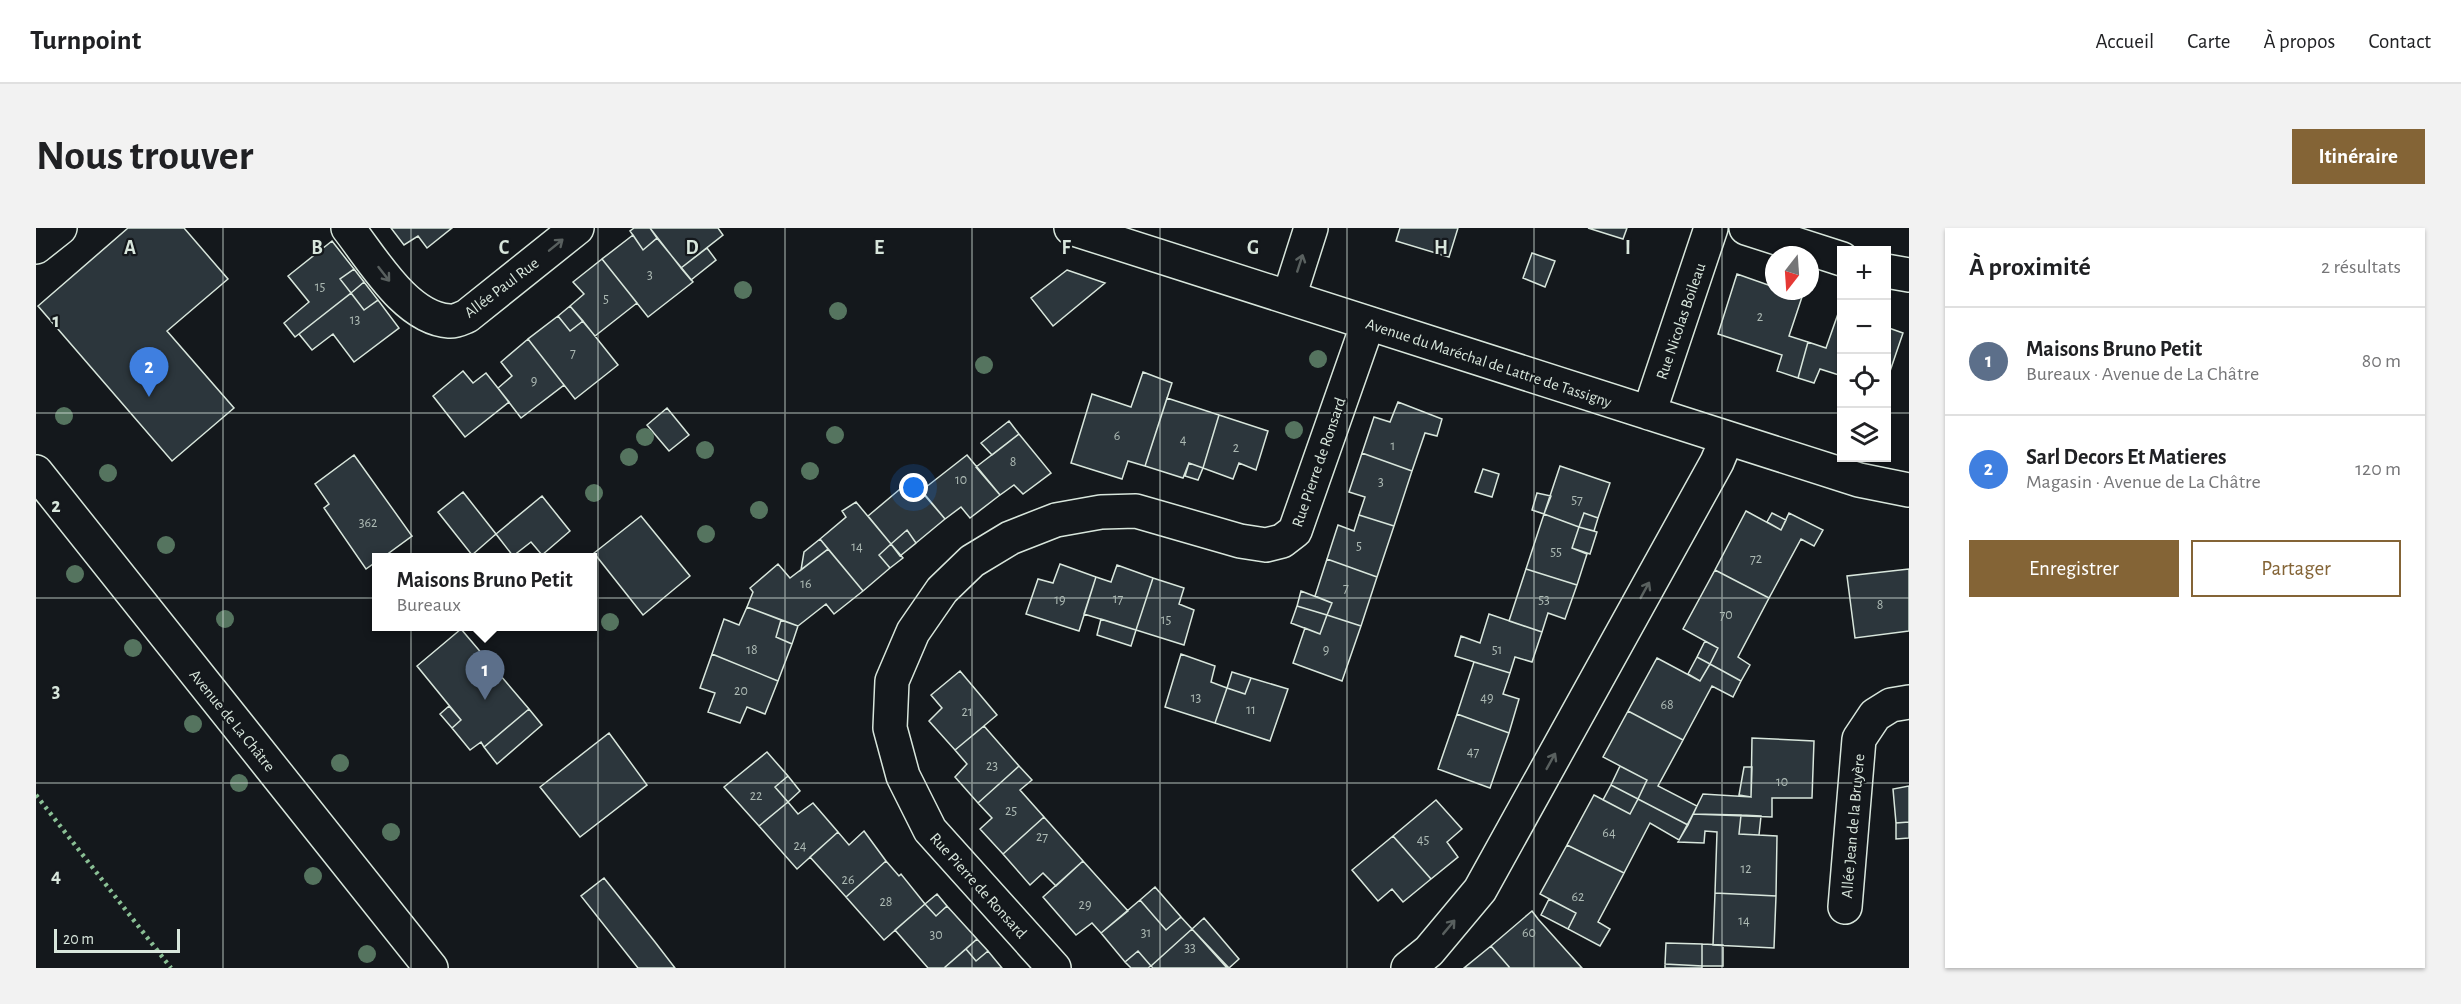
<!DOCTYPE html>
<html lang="fr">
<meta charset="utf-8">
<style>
:root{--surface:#fff;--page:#f2f2f2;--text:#202124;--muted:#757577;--line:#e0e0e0;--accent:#846436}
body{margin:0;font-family:"Alegreya Sans",sans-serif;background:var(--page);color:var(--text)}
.controls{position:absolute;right:18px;top:18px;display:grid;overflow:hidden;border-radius:0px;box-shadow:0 2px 4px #0004}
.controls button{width:54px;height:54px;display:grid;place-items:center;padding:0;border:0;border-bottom:2px solid var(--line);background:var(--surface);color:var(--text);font:30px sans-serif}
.compass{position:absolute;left:1729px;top:18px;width:54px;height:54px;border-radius:50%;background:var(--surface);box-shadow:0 2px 4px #0004;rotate:197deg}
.scale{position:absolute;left:18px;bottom:15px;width:126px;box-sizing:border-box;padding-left:6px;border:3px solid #d8e6dc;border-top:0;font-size:16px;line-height:21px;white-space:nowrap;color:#d8e6dc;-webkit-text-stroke:4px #14181c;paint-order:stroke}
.you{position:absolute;left:878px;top:260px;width:21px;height:21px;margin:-15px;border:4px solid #fff;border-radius:50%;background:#1a73e8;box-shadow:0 0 0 9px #1a73e833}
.badge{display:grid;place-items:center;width:39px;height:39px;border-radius:50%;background:var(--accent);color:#fff;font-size:20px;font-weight:700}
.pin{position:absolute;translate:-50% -50px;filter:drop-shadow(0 2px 3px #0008)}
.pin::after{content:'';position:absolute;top:32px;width:21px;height:18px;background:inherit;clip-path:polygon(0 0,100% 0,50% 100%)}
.popup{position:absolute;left:336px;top:325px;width:225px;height:78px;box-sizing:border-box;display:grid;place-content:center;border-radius:0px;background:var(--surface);filter:drop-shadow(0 2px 4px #0005);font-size:20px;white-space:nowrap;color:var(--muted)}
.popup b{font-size:22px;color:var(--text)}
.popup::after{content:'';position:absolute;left:50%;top:100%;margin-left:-12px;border:12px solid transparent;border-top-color:var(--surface)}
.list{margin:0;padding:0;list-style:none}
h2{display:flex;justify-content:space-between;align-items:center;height:78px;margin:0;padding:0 24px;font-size:26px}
h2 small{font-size:20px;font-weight:400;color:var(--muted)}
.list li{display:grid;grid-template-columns:39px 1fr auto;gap:18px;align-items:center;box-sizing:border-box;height:108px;padding:0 24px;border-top:2px solid var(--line)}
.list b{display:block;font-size:22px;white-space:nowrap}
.list p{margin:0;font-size:20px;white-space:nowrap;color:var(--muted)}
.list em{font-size:20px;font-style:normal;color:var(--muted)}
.actions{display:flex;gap:12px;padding:18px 24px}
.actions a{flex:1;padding:14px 0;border:2px solid var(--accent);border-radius:0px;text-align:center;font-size:21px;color:var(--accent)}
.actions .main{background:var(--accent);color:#fff}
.icon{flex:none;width:33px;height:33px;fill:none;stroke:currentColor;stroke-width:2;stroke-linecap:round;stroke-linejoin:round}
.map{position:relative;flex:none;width:1873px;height:740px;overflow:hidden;border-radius:0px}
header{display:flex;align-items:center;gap:36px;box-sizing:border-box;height:84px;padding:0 30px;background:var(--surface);border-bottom:2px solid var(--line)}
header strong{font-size:28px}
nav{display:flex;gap:33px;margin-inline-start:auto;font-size:21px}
.intro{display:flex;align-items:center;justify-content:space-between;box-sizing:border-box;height:144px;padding:0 36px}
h1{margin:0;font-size:42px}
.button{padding:15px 27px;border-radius:0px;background:var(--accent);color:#fff;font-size:21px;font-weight:700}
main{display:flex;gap:36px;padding:0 36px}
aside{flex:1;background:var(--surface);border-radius:0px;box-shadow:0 2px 4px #0004}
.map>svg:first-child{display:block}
</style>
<header>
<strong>Turnpoint</strong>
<nav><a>Accueil</a><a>Carte</a><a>À propos</a><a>Contact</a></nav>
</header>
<div class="intro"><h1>Nous trouver</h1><a class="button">Itinéraire</a></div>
<main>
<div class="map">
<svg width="1873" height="740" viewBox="0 0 1873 740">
<rect width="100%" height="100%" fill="#14181c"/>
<path fill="#2c363c" stroke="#d8e6dc" stroke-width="1.5" d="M 92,0 L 148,0 L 192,51 L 131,103 L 198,180 L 136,233 L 2,78 Z
M 355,0 L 416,0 L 391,20 L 382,8 L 368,17 Z
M 598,0 L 614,0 L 621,10 L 607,22 L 594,3 Z
M 614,0 L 682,0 L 687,7 L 645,40 Z
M 1364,0 L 1422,0 L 1413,29 L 1360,13 Z
M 1552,0 L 1591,0 L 1587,11 Z
M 597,7 L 607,22 L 621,10 L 657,54 L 612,89 L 566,31 Z
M 296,13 L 318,41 L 304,51 L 315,65 L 259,109 L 248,95 L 273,74 L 252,48 Z
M 671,20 L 680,32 L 655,52 L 645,40 Z
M 1496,25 L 1519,33 L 1509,59 L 1487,50 Z
M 566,31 L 601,75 L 559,108 L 534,78 L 548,66 L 537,54 Z
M 318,41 L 328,54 L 315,65 L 304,51 Z
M 1031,42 L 1069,55 L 1017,98 L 995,70 Z
M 1701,46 L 1738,59 L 1738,63 L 1748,63 L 1766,69 L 1753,108 L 1772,114 L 1762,150 L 1741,143 L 1746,127 L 1682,106 Z
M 328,54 L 342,72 L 328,82 L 315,65 Z
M 315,65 L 328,82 L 342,72 L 363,100 L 318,134 L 297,106 L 276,122 L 263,106 Z
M 534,78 L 547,93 L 534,103 L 522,88 Z
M 1803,83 L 1806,84 L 1806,148 L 1784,141 L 1778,155 L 1762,150 L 1772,114 L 1790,120 Z
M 522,88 L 534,103 L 547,93 L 582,137 L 539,171 L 492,111 Z
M 1850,99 L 1867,105 L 1850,155 Z
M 492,111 L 528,157 L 485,190 L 462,160 L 476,148 L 465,134 Z
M 427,143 L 437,155 L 450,145 L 473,174 L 429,209 L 397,168 Z
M 1107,144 L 1136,155 L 1109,238 L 1092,233 L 1086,251 L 1035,235 L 1056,166 L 1095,179 Z
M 1131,170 L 1183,187 L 1167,240 L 1153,235 L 1147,250 L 1109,238 Z
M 1362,174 L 1406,191 L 1401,208 L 1389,205 L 1376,243 L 1326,225 L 1338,189 L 1354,194 Z
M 631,180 L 653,207 L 633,223 L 611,197 Z
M 1183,187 L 1232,203 L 1220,242 L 1203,235 L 1197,251 L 1167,240 Z
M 973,193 L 983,206 L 956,227 L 945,215 Z
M 983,206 L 1015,245 L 987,266 L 978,257 L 964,267 L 940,239 Z
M 1326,225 L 1376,243 L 1358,298 L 1323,287 L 1329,269 L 1313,264 Z
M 318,227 L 376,308 L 346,330 L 341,330 L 341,333 L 330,341 L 288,280 L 293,276 L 279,256 Z
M 931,227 L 964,267 L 934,290 L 925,279 L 909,291 L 885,263 Z
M 1153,235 L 1167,240 L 1162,252 L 1149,248 Z
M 1524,238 L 1574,255 L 1562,290 L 1548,285 L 1543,299 L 1508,286 Z
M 1447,241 L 1463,246 L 1456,269 L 1439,264 Z
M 876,251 L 909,291 L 880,315 L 871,302 L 855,316 L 832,288 Z
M 427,264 L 460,306 L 436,327 L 402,284 Z
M 1501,265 L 1515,268 L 1508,286 L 1496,282 Z
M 506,268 L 534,303 L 506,327 L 495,314 L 477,328 L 460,306 Z
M 820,274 L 855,316 L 843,327 L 854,340 L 827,363 L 784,311 L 810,289 L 806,283 Z
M 1710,283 L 1745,302 L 1753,285 L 1787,302 L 1778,318 L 1765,311 L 1733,370 L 1679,342 Z
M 1548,285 L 1562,290 L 1558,303 L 1543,299 Z
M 1736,285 L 1750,292 L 1745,302 L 1731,294 Z
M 1508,286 L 1543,299 L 1536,320 L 1551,326 L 1541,357 L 1490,341 Z
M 1323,287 L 1358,298 L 1341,349 L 1291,331 L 1302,297 L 1318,303 Z
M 605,288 L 654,348 L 607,387 L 558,325 Z
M 1543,299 L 1561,304 L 1554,326 L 1536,320 Z
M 871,302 L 880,315 L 864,328 L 855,316 Z
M 784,311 L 792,321 L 765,342 L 768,324 Z
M 855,316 L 867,330 L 854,340 L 843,327 Z
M 792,321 L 827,363 L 798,386 L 790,376 L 762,398 L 711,379 L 717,364 L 714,360 L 742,336 L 754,350 Z
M 1291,331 L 1341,349 L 1325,398 L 1291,387 L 1296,375 L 1279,368 Z
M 1024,336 L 1060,349 L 1043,403 L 990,386 L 1002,351 L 1017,355 Z
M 1081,337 L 1117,350 L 1100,402 L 1048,386 L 1060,349 L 1075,354 Z
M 1490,341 L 1541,357 L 1529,391 L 1512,385 L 1506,404 L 1473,393 Z
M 1873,341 L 1873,403 L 1819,410 L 1811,348 Z
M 1679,342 L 1733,370 L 1702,429 L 1714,437 L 1705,453 L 1674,436 L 1682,420 L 1647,401 Z
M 1117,350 L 1148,360 L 1143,376 L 1158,382 L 1148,417 L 1100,402 Z
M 1265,363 L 1296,375 L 1291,387 L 1261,378 Z
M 1261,378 L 1291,387 L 1284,406 L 1255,395 Z
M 711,379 L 745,392 L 740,409 L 756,416 L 742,453 L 676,426 L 688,391 L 703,397 Z
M 1453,386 L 1506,404 L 1496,434 L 1479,429 L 1474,445 L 1419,428 L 1425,408 L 1444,415 Z
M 1291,387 L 1325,398 L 1306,453 L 1257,435 L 1269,400 L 1284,406 Z
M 1065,391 L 1100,402 L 1095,418 L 1061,407 Z
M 745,392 L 762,398 L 756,416 L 740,409 Z
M 425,401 L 493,481 L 448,519 L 445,514 L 434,522 L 416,500 L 425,492 L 381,438 Z
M 1669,413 L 1682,420 L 1674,436 L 1661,429 Z
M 676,426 L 742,453 L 729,486 L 711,479 L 704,495 L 672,484 L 679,465 L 664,460 Z
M 1145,426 L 1179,438 L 1175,454 L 1191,460 L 1179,495 L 1129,479 Z
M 1661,429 L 1674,436 L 1664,453 L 1652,446 Z
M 1621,430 L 1664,453 L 1674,436 L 1705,453 L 1697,469 L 1676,458 L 1647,512 L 1592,483 Z
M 1438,434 L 1474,445 L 1467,466 L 1483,471 L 1473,505 L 1421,486 Z
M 924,443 L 961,487 L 919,522 L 893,493 L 906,480 L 895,467 Z
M 1196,444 L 1215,450 L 1209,466 L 1191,460 Z
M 1215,450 L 1252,461 L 1234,513 L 1179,495 L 1191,460 L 1209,466 Z
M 413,478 L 425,492 L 416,500 L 404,486 Z
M 493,481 L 506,497 L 461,536 L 448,519 Z
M 1592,483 L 1647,512 L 1622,558 L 1661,578 L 1652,597 L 1602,571 L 1611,552 L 1567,529 Z
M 1421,486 L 1473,505 L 1454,560 L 1402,541 Z
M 948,498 L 983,538 L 942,575 L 919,549 L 931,536 L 919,522 Z
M 573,505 L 611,557 L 544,609 L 504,559 Z
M 1716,510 L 1778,513 L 1776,570 L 1736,570 L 1736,589 L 1657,586 L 1667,566 L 1715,569 Z
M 731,524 L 752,548 L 739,559 L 752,574 L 723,598 L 688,559 Z
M 983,538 L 996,552 L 984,562 L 1008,589 L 967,626 L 944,601 L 956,590 L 942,575 Z
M 1584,538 L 1611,552 L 1602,571 L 1575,557 Z
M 1708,539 L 1716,539 L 1715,569 L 1703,567 Z
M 752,548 L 764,563 L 752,574 L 739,559 Z
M 1575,557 L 1602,571 L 1594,586 L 1567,572 Z
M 1873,558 L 1873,594 L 1860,595 L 1857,561 Z
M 1558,567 L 1594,586 L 1602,571 L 1652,597 L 1643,612 L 1614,595 L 1588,645 L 1531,617 Z
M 1400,572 L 1426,601 L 1411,614 L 1422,629 L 1395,651 L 1357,608 Z
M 752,574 L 762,586 L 777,575 L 802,604 L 761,641 L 723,598 Z
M 1657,586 L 1705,587 L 1703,606 L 1741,608 L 1740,668 L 1679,665 L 1681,604 L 1669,603 L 1668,615 L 1642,614 Z
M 1705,587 L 1725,588 L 1723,607 L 1703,606 Z
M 1008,589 L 1047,633 L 1020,658 L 1007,645 L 994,657 L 967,626 Z
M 1873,594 L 1873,610 L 1860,611 L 1860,595 Z
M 828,603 L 850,633 L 810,669 L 774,629 L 802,604 L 813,617 Z
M 1357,608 L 1395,651 L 1367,674 L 1356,661 L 1342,673 L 1316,642 Z
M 1531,617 L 1588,645 L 1562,694 L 1574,701 L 1564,718 L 1532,701 L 1540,685 L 1504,666 Z
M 850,633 L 863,648 L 865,646 L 889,676 L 848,712 L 810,669 Z
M 1047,633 L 1092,683 L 1065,705 L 1056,695 L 1040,707 L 1007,669 Z
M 568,650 L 619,714 L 639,740 L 602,740 L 545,668 Z
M 1119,659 L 1145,689 L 1130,702 L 1104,672 Z
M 1679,665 L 1740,668 L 1738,720 L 1677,717 Z
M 901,666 L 911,678 L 900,688 L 889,676 Z
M 1513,671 L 1540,685 L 1532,701 L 1505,687 Z
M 1104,672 L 1130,702 L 1145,689 L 1156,701 L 1115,738 L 1102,723 L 1089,734 L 1065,705 Z
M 889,676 L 900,688 L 911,678 L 941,711 L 908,740 L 892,740 L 859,702 Z
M 1496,683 L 1502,691 L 1546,740 L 1474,740 L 1455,718 Z
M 1168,690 L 1203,731 L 1193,740 L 1156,701 Z
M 1156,701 L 1191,740 L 1117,740 L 1115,738 Z
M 941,711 L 952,723 L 940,733 L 930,721 Z
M 1630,715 L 1666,716 L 1666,738 L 1629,736 Z
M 1666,716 L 1687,717 L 1687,738 L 1666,738 Z
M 1455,718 L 1474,740 L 1428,740 Z
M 930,721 L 940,733 L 952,723 L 966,740 L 908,740 Z
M 1102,723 L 1115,738 L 1112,740 L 1095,740 L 1089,734 Z
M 1629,736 L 1666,738 L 1666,740 L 1629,740 Z"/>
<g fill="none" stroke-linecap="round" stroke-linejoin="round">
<defs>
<path id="minor" d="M 312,0 C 337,32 370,90 413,93 C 419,94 426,90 431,88 L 541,0
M 1035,0 L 1823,252 L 1873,262
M 1710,0 L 1806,31
M 0,19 L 24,0
M 1850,43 L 1873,47
M 1253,69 L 1275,0
M 1613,185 L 1675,0
M 1809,679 L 1823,511 L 1839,487 L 1855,477 L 1873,474
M 1018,740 L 894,602 L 867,548 L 854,500 L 856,453 L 877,404 L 906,362 L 936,333 L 974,310 L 1020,292 L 1065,284 L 1100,283 L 1204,313 L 1230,317 L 1246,313 L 1259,303 L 1332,95
M 1372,740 L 1393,723 L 1444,662 L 1681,234 L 1691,210"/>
<path id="secondary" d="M 0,244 L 395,740"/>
</defs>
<use href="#minor" stroke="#d8e6dc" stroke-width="36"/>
<use href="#secondary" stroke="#d8e6dc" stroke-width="36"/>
<use href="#minor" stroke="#14181c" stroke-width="33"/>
<use href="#secondary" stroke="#14181c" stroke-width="33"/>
<path stroke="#8ac095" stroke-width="4.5" stroke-dasharray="3 4.5" stroke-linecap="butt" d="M 0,567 L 135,740"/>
</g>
<g fill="#55745f">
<circle cx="707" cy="62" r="9"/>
<circle cx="802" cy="83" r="9"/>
<circle cx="1282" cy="131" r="9"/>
<circle cx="948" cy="137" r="9"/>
<circle cx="28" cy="188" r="9"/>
<circle cx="1258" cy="202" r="9"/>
<circle cx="799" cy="207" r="9"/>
<circle cx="609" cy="209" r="9"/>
<circle cx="669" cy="222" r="9"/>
<circle cx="593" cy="229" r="9"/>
<circle cx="774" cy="243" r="9"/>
<circle cx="72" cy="245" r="9"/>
<circle cx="558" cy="265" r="9"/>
<circle cx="723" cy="282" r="9"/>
<circle cx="670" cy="306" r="9"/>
<circle cx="130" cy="317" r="9"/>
<circle cx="39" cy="346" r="9"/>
<circle cx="189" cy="391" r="9"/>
<circle cx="574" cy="394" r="9"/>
<circle cx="97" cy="420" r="9"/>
<circle cx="157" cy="496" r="9"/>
<circle cx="304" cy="535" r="9"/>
<circle cx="203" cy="555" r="9"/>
<circle cx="355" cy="604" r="9"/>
<circle cx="277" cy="648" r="9"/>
<circle cx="331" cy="726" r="9"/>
</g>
<defs><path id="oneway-shaft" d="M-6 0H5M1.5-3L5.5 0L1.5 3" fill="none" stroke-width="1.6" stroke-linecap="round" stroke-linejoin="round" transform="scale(1.5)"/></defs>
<g stroke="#59605f">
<use href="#oneway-shaft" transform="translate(520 17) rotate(-39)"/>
<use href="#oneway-shaft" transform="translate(1264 35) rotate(-72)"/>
<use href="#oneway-shaft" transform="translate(348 46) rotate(52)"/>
<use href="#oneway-shaft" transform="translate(1609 362) rotate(-61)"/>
<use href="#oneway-shaft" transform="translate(1515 533) rotate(-61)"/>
<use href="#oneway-shaft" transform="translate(1413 699) rotate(-50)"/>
</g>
<path fill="none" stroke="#d8e6dc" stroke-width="1.5" stroke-opacity="0.55" d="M 187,0 L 187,740M 375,0 L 375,740M 562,0 L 562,740M 749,0 L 749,740M 936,0 L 936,740M 1124,0 L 1124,740M 1311,0 L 1311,740M 1498,0 L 1498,740M 1686,0 L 1686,740M 0,185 L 1806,185M 1850,185 L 1873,185M 0,370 L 1873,370M 0,555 L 1873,555"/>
<g text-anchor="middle" stroke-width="4.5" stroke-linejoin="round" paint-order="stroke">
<g font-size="14" fill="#adbab4">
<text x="614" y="51">3</text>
<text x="284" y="63">15</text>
<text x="570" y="75">5</text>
<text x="1724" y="93">2</text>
<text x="319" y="96">13</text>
<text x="537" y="129">7</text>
<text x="498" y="157">9</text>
<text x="1081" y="212">6</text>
<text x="1147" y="216">4</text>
<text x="1357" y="222">1</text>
<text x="1200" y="224">2</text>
<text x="977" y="238">8</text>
<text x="925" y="256">10</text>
<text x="1345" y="258">3</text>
<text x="1541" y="276">57</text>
<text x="332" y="299">362</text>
<text x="1323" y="322">5</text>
<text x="821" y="323">14</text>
<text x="1520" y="328">55</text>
<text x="1720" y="335">72</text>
<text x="770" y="360">16</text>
<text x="1310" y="364">7</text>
<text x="1082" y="375">17</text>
<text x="1024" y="376">19</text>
<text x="1508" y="376">53</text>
<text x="1844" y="381">8</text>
<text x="1690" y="391">70</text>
<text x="1130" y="396">15</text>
<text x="716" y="426">18</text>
<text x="1290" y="426">9</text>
<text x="1461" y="426">51</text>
<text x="705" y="467">20</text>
<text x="1160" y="474">13</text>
<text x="1451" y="474">49</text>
<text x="1631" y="481">68</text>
<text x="1215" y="486">11</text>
<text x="931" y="488">21</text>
<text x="1437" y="528">47</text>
<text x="956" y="542">23</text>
<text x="1746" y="558">10</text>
<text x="720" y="572">22</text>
<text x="975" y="587">25</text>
<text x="1573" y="609">64</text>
<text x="1006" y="613">27</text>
<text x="1387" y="616">45</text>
<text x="764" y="622">24</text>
<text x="1710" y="645">12</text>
<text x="812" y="656">26</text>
<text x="1542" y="673">62</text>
<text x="850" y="678">28</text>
<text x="1049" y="681">29</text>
<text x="1708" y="697">14</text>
<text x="1110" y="709">31</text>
<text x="1493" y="709">60</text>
<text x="900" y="711">30</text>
<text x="1154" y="724">33</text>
</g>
<g font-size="16" fill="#d8e6dc" stroke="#14181c">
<text transform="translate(465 59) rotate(-37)" y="6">Allée Paul Rue</text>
<text transform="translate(1644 93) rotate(-71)" y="6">Rue Nicolas Boileau</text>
<text transform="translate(1453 134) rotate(18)" y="6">Avenue du Maréchal de Lattre de Tassigny</text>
<text transform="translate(1282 234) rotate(-71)" y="6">Rue Pierre de Ronsard</text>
<text transform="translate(197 492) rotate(51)" y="6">Avenue de La Châtre</text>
<text transform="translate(1816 598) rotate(-85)" y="6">Allée Jean de la Bruyère</text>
<text transform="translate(943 657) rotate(48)" y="6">Rue Pierre de Ronsard</text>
</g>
</g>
<g font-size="20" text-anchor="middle" font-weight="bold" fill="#d8e6dc" stroke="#14181c" stroke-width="4.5" stroke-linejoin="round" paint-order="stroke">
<text x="94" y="26">A</text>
<text x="281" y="26">B</text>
<text x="468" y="26">C</text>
<text x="656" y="26">D</text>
<text x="843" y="26">E</text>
<text x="1030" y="26">F</text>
<text x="1217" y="26">G</text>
<text x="1405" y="26">H</text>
<text x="1592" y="26">I</text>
<text x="20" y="99">1</text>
<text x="20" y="284">2</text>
<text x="20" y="469">3</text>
<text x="20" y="654">4</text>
</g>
</svg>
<div class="controls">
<button>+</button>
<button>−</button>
<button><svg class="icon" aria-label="locate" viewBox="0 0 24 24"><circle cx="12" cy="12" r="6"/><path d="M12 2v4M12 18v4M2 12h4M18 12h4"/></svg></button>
<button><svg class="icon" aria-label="layers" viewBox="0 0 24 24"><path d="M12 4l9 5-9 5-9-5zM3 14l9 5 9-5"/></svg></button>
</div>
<svg class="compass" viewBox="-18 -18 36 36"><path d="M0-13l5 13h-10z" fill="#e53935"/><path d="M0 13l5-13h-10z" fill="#757577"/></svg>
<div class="scale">20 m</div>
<div class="you"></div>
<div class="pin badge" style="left:449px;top:472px;background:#5c6f8a">1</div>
<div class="popup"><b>Maisons Bruno Petit</b>Bureaux</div>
<div class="pin badge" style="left:113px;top:169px;background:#3f7fe0">2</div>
</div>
<aside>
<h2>À proximité<small>2 résultats</small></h2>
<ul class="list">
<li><span class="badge" style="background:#5c6f8a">1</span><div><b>Maisons Bruno Petit</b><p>Bureaux · Avenue de La Châtre</p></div><em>80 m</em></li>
<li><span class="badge" style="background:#3f7fe0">2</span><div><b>Sarl Decors Et Matieres</b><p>Magasin · Avenue de La Châtre</p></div><em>120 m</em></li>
</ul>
<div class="actions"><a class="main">Enregistrer</a><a>Partager</a></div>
</aside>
</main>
